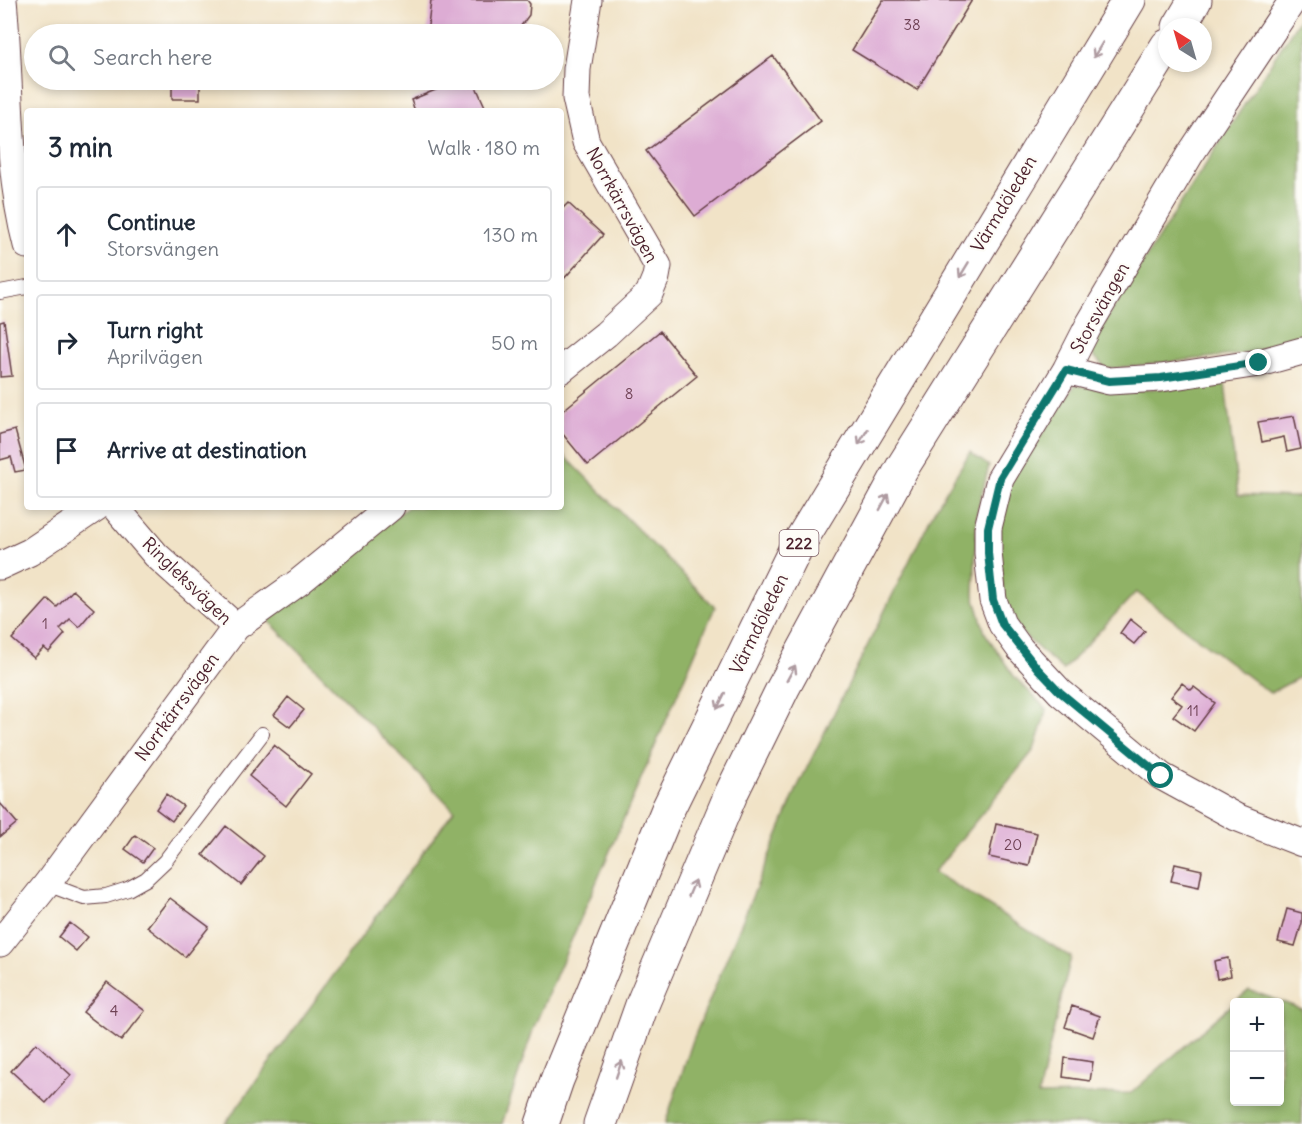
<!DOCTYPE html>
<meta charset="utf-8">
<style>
:root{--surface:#fff;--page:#f6f6f7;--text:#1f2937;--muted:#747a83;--line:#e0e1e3}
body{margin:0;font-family:Delius,sans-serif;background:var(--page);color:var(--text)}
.controls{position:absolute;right:18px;bottom:18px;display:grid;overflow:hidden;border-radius:6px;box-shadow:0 3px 9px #0003}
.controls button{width:54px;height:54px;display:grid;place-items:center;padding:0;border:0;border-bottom:2px solid var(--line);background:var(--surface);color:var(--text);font:30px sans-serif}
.compass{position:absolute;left:1158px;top:18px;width:54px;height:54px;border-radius:50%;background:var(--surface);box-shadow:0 3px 9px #0003;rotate:323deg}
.stop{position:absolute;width:18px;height:18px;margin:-14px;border:4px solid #0f766e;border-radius:50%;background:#fff}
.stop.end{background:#0f766e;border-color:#fff;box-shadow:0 2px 6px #0008}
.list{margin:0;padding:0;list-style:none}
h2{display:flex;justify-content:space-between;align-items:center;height:78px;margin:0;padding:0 24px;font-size:26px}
h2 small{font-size:20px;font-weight:400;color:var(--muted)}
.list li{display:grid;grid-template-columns:39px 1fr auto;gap:18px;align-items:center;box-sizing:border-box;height:96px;margin:0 12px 12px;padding:0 12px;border:2px solid var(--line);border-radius:6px}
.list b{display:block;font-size:22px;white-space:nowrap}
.list p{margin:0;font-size:20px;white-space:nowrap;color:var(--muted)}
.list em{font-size:20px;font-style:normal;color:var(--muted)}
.icon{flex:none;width:33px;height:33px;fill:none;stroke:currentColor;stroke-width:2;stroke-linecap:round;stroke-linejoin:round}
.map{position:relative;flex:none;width:1302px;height:1124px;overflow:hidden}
.search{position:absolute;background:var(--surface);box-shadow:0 3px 9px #0003;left:24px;top:24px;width:540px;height:66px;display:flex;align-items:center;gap:15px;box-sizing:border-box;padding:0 21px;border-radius:33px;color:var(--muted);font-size:22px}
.panel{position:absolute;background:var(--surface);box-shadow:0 3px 9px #0003;left:24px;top:108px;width:540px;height:402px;border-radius:6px}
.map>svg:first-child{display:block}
</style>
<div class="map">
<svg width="1302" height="1124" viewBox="0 0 1302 1124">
<rect width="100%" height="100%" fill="#fdfcf7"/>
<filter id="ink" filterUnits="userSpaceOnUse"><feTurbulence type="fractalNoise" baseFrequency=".0167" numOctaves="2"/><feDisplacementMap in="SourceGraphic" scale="12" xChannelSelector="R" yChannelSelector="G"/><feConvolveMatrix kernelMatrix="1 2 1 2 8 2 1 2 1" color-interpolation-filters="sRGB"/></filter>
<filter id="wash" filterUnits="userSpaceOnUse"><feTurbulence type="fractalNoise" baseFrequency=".008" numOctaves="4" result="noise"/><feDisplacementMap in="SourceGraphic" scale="24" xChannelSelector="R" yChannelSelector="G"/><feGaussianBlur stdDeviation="1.35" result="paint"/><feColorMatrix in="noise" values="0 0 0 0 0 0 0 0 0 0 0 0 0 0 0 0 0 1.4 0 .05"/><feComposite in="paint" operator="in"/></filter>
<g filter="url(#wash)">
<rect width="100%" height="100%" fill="#f1e3c7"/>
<path fill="#90b266" stroke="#6d6848" stroke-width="1.5" d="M 1302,15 L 1302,338 L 1243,354 L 1106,369 L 1087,349 Z
M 1225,383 L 1238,495 L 1296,497 L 1302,495 L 1302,676 L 1270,693 L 1136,592 L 1063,670 L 1019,631 L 1005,600 L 996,542 L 1010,481 L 1075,385 L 1126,391 Z
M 561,452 L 715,607 L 534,1027 L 502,1124 L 225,1124 L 454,810 L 267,619 L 408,507 L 561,507 Z
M 970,452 L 989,466 L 977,513 L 974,595 L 985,633 L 1014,676 L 1047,710 L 1034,750 L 934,872 L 1071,957 L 1038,1095 L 1131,1093 L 1234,1003 L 1234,1102 L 1280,1102 L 1280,1002 L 1235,1002 L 1249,990 L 1302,1009 L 1302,1124 L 665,1124 L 693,1040 L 798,786 L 934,511 Z"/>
<g id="blocks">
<path fill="#ddacd4" d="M 431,0 L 527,0 L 530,4 L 529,15 L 515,34 L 427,34 Z
M 883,0 L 972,0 L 917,90 L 852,50 Z
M 773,56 L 821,121 L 695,216 L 646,151 Z
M 172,80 L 200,80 L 200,99 L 172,99 Z
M 460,80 L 473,80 L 487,111 L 415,111 L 411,100 Z
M 568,203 L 603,235 L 561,282 L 561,210 Z
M 4,321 L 12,376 L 0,377 L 0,322 Z
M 660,331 L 697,376 L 588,465 L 561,432 L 561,412 Z
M 1294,416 L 1301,449 L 1287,452 L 1284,437 L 1262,442 L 1258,422 Z
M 15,430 L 26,470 L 15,472 L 11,457 L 0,460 L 0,434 Z
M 73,590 L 94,609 L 79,627 L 70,619 L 60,629 L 65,634 L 49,652 L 44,648 L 34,658 L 12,639 L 48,599 L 57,607 Z
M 1130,619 L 1145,631 L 1134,644 L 1120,633 Z
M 1182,683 L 1191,690 L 1194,687 L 1215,703 L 1194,731 L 1173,716 L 1182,705 L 1171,697 Z
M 288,697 L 304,710 L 290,727 L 274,715 Z
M 274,745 L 311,774 L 286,806 L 249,776 Z
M 166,794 L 183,806 L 172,821 L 156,809 Z
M 0,803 L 17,823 L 0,837 Z
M 996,824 L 1037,833 L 1029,866 L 989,857 Z
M 226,826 L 264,856 L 241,885 L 203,855 Z
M 135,835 L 153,848 L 143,862 L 125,849 Z
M 1175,864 L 1202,870 L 1199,887 L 1171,881 Z
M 170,898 L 209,927 L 185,957 L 147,927 Z
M 1287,909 L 1302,913 L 1302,923 L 1295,946 L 1278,942 Z
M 70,923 L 88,937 L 76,951 L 59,937 Z
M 1228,958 L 1231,976 L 1217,979 L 1214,961 Z
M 107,982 L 145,1011 L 121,1041 L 83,1012 Z
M 1072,1006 L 1100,1016 L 1093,1037 L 1065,1027 Z
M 36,1043 L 71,1075 L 46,1103 L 11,1071 Z
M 1065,1058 L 1093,1062 L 1090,1081 L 1063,1077 Z"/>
</g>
</g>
<g filter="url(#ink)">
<use href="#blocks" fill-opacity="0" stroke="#633c42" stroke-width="1.5"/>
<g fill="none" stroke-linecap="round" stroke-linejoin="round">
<defs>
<path id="lane" d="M 0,292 L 27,287
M 47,884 L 84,898 L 106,896 L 128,889 L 146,879 L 165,861 L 262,734"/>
<path id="street" d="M 3,0 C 11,82 6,165 27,245
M 1293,0 L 1189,156 L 1090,323 L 1066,370 L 1000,479 L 988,528 L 988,553 L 993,600 L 1002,624 L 1020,649 L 1060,692 L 1161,776 L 1236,817 L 1302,843
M 561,370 L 606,334 L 649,294 L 656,277 L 658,266 L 586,142 L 576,98 L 577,69 L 588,0
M 1066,370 L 1109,381 L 1161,378 L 1259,363 L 1302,351
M 115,507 L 156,555 L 236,627
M 0,566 L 30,552 L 97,507
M 0,943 L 47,884 L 236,627 L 299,582 L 391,507"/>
<path id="highway" d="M 1179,27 L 1195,0
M 542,1124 L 557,1080 L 668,809 L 795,550 L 1129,0
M 600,1124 L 642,1005 L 731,794 L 783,688 L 902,468 L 1167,46"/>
</defs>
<use href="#lane" stroke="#633c42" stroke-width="16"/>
<use href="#street" stroke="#633c42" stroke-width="29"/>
<use href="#highway" stroke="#633c42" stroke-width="35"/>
<use href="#lane" stroke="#fff" stroke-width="14"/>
<use href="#street" stroke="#fff" stroke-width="27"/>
<use href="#highway" stroke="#fff" stroke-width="33"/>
</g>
<defs><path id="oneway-shaft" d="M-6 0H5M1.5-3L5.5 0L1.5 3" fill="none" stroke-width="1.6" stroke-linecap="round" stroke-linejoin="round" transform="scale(1.5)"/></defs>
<g stroke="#ae9aa0">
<use href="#oneway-shaft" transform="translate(1098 50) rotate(121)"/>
<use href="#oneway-shaft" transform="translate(964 270) rotate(121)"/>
<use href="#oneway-shaft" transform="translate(863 437) rotate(121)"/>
<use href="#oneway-shaft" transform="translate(884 502) rotate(-62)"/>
<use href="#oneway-shaft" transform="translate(791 673) rotate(-61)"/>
<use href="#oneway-shaft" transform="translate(721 701) rotate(116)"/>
<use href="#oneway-shaft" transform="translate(692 888) rotate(-67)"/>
<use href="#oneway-shaft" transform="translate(619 1069) rotate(-71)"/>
</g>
</g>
<g fill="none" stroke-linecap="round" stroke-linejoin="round" filter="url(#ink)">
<path stroke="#0f766e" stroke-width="8" d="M 1161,776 L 1060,692 L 1038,669 L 1002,624 L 993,600 L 988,553 L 988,528 L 1000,478 L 1066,370 L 1109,381 L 1161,378 L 1259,363"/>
</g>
<g text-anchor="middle" stroke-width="4.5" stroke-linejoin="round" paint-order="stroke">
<g font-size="15" fill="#6f4255">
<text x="912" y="30">38</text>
<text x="629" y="399">8</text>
<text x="45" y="629">1</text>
<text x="1193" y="716">11</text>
<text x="1013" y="850">20</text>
<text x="114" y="1016">4</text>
</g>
<rect fill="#fdfcf7" stroke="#806168" stroke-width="1.5" x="779.5" y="530" width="39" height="26" rx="4.5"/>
<g font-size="16" font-weight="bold" fill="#4a1f2b">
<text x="799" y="549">222</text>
</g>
<g font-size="18" fill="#4a1f2b" stroke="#fdfcf7">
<text transform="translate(1004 204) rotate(-59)" y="6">Värmdöleden</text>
<text transform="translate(622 205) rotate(61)" y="6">Norrkärrsvägen</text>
<text transform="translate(1100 308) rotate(-61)" y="6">Storsvängen</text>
<text transform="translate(187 581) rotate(44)" y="6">Ringleksvägen</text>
<text transform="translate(759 624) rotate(-64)" y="6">Värmdöleden</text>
<text transform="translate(177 707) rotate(-54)" y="6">Norrkärrsvägen</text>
</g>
</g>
</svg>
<div class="controls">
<button>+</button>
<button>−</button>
</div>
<svg class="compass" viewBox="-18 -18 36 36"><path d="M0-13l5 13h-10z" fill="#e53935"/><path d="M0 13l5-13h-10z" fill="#747a83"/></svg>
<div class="stop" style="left:1161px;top:776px"></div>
<div class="stop end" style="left:1259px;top:363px"></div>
<div class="search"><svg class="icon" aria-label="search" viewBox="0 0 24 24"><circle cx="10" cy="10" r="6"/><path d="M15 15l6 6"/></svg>Search here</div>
<section class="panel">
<h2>3 min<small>Walk · 180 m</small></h2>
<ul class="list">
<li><svg class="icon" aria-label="ahead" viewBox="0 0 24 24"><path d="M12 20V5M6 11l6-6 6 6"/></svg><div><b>Continue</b><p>Storsvängen</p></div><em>130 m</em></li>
<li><svg class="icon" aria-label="right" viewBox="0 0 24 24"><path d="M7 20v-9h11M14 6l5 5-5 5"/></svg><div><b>Turn right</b><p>Aprilvägen</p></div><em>50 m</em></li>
<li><svg class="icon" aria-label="arrive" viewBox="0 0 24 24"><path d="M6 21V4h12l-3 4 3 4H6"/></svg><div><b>Arrive at destination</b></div></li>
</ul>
</section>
</div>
